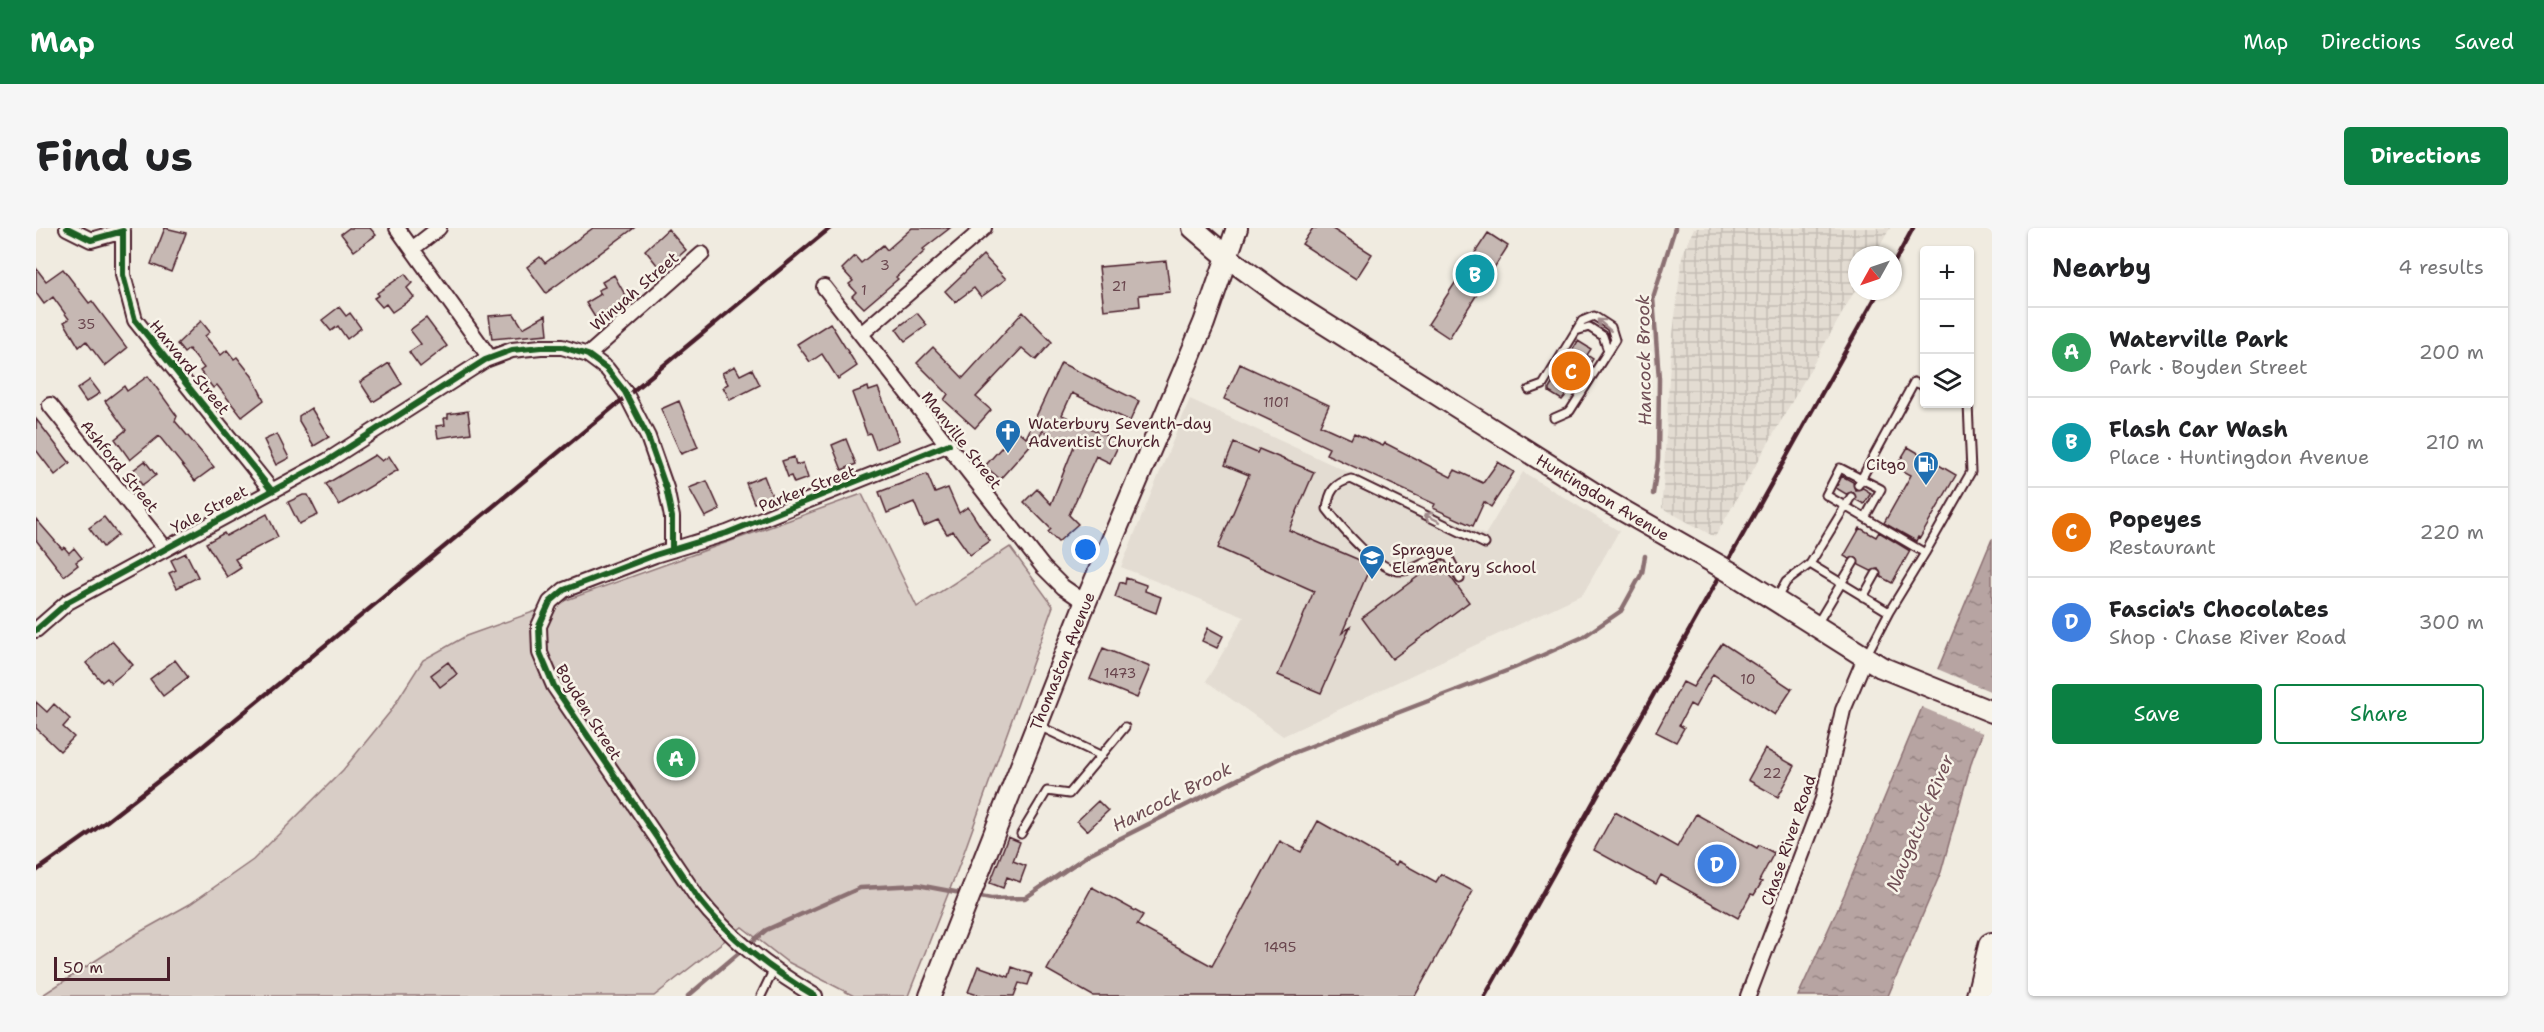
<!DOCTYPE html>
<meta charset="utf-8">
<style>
:root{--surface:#fff;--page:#f6f6f6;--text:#202124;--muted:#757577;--line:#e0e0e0;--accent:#0b8043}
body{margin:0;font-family:"Shantell Sans",sans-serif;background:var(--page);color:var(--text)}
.controls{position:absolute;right:18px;top:18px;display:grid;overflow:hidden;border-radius:6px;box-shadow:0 2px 4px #0004}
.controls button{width:54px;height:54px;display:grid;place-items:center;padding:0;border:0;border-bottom:2px solid var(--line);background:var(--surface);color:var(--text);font:30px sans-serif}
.compass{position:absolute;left:1812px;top:18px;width:54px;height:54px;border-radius:50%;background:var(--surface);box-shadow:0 2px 4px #0004;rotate:230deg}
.scale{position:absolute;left:18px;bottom:15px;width:116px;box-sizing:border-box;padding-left:6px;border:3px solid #4a1f2b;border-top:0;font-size:16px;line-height:21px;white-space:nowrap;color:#4a1f2b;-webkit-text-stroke:4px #f7f3e8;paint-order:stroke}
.you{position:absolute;left:1050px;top:322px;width:21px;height:21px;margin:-15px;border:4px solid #fff;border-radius:50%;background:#1a73e8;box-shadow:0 0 0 9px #1a73e833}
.badge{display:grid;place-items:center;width:39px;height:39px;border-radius:50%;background:var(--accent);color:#fff;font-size:20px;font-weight:700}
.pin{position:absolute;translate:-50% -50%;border:3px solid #fff;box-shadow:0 2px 6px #0006}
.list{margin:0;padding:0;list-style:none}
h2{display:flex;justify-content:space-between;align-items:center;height:78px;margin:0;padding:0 24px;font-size:26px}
h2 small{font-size:20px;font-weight:400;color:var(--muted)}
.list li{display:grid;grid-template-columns:39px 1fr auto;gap:18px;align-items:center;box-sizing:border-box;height:90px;padding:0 24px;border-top:2px solid var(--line)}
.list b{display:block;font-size:22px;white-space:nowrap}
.list p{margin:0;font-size:20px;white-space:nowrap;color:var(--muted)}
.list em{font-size:20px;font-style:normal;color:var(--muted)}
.actions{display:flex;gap:12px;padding:18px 24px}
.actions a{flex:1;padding:14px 0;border:2px solid var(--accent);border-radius:6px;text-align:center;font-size:21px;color:var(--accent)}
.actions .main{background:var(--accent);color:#fff}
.icon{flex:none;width:33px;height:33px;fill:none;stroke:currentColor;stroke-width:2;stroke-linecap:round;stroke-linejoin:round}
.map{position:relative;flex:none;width:1956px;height:768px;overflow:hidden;border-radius:6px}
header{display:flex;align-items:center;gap:36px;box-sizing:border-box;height:84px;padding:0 30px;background:var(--accent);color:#fff}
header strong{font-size:28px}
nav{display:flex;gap:33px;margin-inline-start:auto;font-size:21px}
.intro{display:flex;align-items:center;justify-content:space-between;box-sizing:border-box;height:144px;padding:0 36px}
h1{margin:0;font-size:42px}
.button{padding:15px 27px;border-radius:6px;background:var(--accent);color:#fff;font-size:21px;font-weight:700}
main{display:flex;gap:36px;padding:0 36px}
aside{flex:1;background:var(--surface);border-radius:6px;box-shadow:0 2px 4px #0004}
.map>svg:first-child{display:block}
</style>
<header>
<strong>Map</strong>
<nav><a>Map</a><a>Directions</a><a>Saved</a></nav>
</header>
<div class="intro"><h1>Find us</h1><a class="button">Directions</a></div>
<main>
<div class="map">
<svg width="1956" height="768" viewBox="0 0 1956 768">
<defs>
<pattern id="industrial-grid" width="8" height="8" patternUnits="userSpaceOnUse" patternTransform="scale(1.5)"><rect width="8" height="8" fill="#e3dcd2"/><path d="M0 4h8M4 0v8" fill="none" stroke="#c4bcb4"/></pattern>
<pattern id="water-ripples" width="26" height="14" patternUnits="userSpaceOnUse" patternTransform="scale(1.5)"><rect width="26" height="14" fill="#b7a4a2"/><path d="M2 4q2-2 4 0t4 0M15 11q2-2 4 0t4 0" fill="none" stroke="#978584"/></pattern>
</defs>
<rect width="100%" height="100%" fill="#f0ebe0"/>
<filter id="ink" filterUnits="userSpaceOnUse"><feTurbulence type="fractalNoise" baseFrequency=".0167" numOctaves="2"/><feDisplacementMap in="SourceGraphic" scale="12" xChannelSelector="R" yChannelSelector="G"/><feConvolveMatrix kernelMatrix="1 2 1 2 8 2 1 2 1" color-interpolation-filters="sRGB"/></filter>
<g filter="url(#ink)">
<path fill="#e3dcd2" d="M 1154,171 L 1449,307 L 1487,244 L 1583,303 L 1547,366 L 1247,508 L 1170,453 L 1208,389 L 1085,339 Z"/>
<path fill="url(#industrial-grid)" d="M 1658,0 L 1854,0 L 1839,27 L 1821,27 L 1821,59 L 1679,309 L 1626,280 L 1634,133 L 1646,28 Z"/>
<path fill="#d8cdc6" stroke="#917678" stroke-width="1.5" d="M 826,266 L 881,379 L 974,319 L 1017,378 L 923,638 L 872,768 L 818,768 L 750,733 L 706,699 L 618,768 L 5,768 L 102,705 L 154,676 L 217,632 L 307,542 L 354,484 L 387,432 L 430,408 Z"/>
<path fill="url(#water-ripples)" stroke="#8b6f72" stroke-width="1.5" d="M 1956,311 L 1956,480 L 1936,532 L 1905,644 L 1852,768 L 1762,768 L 1808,667 Z"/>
<path fill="#f0ebe0" d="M 1899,440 L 1956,464 L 1956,488 L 1949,506 L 1883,478 Z"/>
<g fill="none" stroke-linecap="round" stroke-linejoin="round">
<path stroke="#8b6f72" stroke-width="4.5" d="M 1617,266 L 1622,231 L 1623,151 L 1617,70 L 1639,0
M 939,668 L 955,671 L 989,670 L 1055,625 L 1244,530 L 1478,440 L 1547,409 L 1585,383 L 1606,345 L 1609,328
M 652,768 L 730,702 L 824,660 L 882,657 L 930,666"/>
</g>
<path fill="#c6b8b3" stroke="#4a1f2b" stroke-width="1.5" d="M 129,0 L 150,5 L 135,44 L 115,36 Z
M 313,0 L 334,0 L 340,7 L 318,23 L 305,6 Z
M 557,0 L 598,0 L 510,65 L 491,39 L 504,29 L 509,35 Z
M 876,0 L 914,0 L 887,21 L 889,23 L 860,49 L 862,51 L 828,80 L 816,68 L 820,64 L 813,56 L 817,53 L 806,41 L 819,28 L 825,35 L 847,17 L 851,22 Z
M 1277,0 L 1295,0 L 1336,26 L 1320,51 L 1266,16 Z
M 632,1 L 650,22 L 626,43 L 609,22 Z
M 1452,5 L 1472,18 L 1413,110 L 1392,96 Z
M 947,27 L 970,51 L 945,69 L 938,60 L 919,74 L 909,63 Z
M 1130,33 L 1134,64 L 1103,67 L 1104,78 L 1068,82 L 1063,39 Z
M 0,40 L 10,53 L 27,41 L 53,75 L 56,73 L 91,120 L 69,138 L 50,113 L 43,119 L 28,94 L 33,91 L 17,69 L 8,76 L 0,65 Z
M 369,46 L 376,55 L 371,60 L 378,69 L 356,84 L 350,76 L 346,79 L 338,70 L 343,67 L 341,65 Z
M 578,47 L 592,72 L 560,91 L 550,75 L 565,66 L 562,62 L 569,59 L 566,54 Z
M 303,79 L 310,88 L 314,85 L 325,100 L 311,111 L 302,98 L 295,103 L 286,92 Z
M 987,84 L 1016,114 L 1000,132 L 986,120 L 940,169 L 955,182 L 939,200 L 908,172 L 912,166 L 881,135 L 897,119 L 927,150 Z
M 881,85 L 891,97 L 869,113 L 860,101 Z
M 478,86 L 487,100 L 510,87 L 512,106 L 456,111 L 453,88 Z
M 390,90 L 411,118 L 384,139 L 373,124 L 385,116 L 374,102 Z
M 165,93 L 174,104 L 169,108 L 185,127 L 191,122 L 198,131 L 201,129 L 216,148 L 228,172 L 206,189 L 181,157 L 177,160 L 164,143 L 168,140 L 153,121 L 148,125 L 141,116 Z
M 794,95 L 821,138 L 802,151 L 786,126 L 774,134 L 761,116 Z
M 1542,113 L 1555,121 L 1551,127 L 1557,131 L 1537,161 L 1536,160 L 1526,172 L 1513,164 L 1513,161 Z
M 353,135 L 366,156 L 337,174 L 324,154 Z
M 1025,135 L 1103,173 L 1094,193 L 1036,165 L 1026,187 L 1084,214 L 1074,235 L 1060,228 L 1033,287 L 1042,296 L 1022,314 L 1012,304 L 1015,301 L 988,274 L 1001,261 L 1015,276 L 1038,218 L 1007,203 L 964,251 L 949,238 L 981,202 L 990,210 Z
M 1204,136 L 1293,177 L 1284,197 L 1315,211 L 1318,205 L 1347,218 L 1349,215 L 1415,249 L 1419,242 L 1447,255 L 1462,234 L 1478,244 L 1455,279 L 1448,274 L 1437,298 L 1397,280 L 1399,276 L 1290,226 L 1293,220 L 1188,171 Z
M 699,138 L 704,147 L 716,141 L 724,157 L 694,172 L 687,159 L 692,156 L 686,145 Z
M 112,148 L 141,188 L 139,193 L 178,239 L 159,253 L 123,208 L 94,232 L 79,211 L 90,202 L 69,173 L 88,158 L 91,163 Z
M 54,152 L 64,165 L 50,174 L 41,161 Z
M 832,159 L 833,163 L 842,160 L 863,212 L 840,221 L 834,205 L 831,206 L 816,165 Z
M 643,173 L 662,219 L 645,226 L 625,181 Z
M 275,180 L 293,209 L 278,218 L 263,193 L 263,188 Z
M 432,183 L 435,205 L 402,210 L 400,198 L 409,197 L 408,190 L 412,190 L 412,186 Z
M 0,191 L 34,235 L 19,247 L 0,222 Z
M 241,206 L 253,230 L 240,237 L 228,212 Z
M 810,211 L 820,236 L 806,242 L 796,217 Z
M 1198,215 L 1221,225 L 1223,221 L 1278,244 L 1253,302 L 1335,337 L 1306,405 L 1314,399 L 1285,465 L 1242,447 L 1278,363 L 1182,320 L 1213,247 L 1189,237 Z
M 1872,219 L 1920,247 L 1884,310 L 1882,309 L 1880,313 L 1848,295 L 1875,247 L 1860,239 Z
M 339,227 L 346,233 L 353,228 L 362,242 L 303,277 L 290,256 Z
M 758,229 L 760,237 L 767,235 L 772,250 L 758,255 L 755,248 L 752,249 L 746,233 Z
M 109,233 L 120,247 L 106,257 L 96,243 Z
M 891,246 L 899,265 L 912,260 L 923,285 L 932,279 L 954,313 L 934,327 L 917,303 L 911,306 L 902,292 L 888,298 L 878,274 L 851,285 L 843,264 Z
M 728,248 L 736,268 L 718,275 L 710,255 Z
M 1806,248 L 1817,254 L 1819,262 L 1827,260 L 1835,265 L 1828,276 L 1820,272 L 1817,264 L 1810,266 L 1800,260 Z
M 671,253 L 684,282 L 669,289 L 653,260 Z
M 267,267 L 272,267 L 282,287 L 263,296 L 252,274 Z
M 231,286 L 242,309 L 199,331 L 205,340 L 191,349 L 170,315 L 188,305 L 190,308 Z
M 68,289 L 82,307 L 67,319 L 53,300 Z
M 0,291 L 26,321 L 28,319 L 33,325 L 38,320 L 46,330 L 40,334 L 42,337 L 28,348 L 0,312 Z
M 1824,300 L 1840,309 L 1843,304 L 1874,323 L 1856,355 L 1845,349 L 1842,341 L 1835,343 L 1823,337 L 1820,329 L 1813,331 L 1808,328 Z
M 150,325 L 162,349 L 141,360 L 133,345 L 140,342 L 135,332 Z
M 1403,333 L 1433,374 L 1356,431 L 1326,390 Z
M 1090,350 L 1110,357 L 1109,363 L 1125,369 L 1120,385 L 1079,369 L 1084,354 L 1089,356 Z
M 1172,400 L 1187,408 L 1181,420 L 1166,413 Z
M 76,413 L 97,437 L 75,455 L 71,450 L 66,454 L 50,435 Z
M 1686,415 L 1756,461 L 1739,487 L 1677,446 L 1659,479 L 1654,476 L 1643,497 L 1648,500 L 1640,514 L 1620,504 L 1647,454 L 1657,459 Z
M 1067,420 L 1114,439 L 1101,470 L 1054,451 Z
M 139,432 L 152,449 L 127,468 L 114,451 Z
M 412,434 L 421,446 L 404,459 L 395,447 Z
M 0,474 L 11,484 L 18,476 L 34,491 L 27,499 L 38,509 L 24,523 L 0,500 Z
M 1729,521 L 1759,538 L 1742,569 L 1712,552 Z
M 1062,573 L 1072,583 L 1051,603 L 1041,593 Z
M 1579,584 L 1641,619 L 1660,586 L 1721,620 L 1723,617 L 1738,625 L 1723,653 L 1726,654 L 1718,667 L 1715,666 L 1702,690 L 1625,647 L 1620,656 L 1558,622 Z
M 1282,593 L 1360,637 L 1362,633 L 1400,654 L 1405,646 L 1437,663 L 1379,768 L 1057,768 L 1011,742 L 1056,659 L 1107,687 L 1101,697 L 1176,738 L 1244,613 L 1265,624 Z
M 972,609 L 984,614 L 977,633 L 990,638 L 984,654 L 971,649 L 967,660 L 954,655 Z
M 942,738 L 973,749 L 976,739 L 996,746 L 992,757 L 983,755 L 978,768 L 945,768 L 932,764 Z"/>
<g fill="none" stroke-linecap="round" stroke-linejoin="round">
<defs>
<path id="service" d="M 1540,103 L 1553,99 L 1567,108 L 1572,123
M 1493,162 L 1507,157 L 1546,93 L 1558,88 L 1575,99 L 1579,112 L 1534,183 L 1518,190
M 1822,257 L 1878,154 L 1888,158
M 1829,290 L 1845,261 L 1804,240 L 1790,267 L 1889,325 L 1853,384
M 1889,325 L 1935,244 L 1932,176
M 1774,336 L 1815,269
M 1424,351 L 1413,330 L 1406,326 C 1394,331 1379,342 1366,343 C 1342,344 1305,299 1291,281 C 1293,264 1298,255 1315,251 L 1449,316
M 1827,369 L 1840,346
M 1741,370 L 1750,354 L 1774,336 L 1853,384 L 1830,428
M 1781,396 L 1818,334
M 1003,498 L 1066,528
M 985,606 L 1011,563 L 1033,566 L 1089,499
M 725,768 L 737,743"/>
<path id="minor" d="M 31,0 L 55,12 L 87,3 L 87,47 L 99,92 L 236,263
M 361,0 L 454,130
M 376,21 L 403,0
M 788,59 L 1007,339 L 1027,359 L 1050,375
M 825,106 L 948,0
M 552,127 L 666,26
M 14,177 L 129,320
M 0,402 L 32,374 L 291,233 L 449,132 L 476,122 L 505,119 L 526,119 L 552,127 L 571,141 L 589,164 L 612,209 L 630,260 L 636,289 L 636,322
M 779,768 C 732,740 694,711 661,669 L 518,458 L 504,425 L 503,398 L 514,374 L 528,362 L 619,327 L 691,305 L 913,216
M 1712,768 L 1787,571 L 1807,482 L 1829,430"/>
<path id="secondary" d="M 1157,0 L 1191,29 L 1243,67 L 1572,274 L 1670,330
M 1696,345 L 1845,439 L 1956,484
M 894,768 L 1046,383 L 1168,95 L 1201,0"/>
<path id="motorway" d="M 1944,768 L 1956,718"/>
</defs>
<use href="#service" stroke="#4a1f2b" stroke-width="11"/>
<use href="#minor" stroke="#4a1f2b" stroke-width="18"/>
<use href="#secondary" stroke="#4a1f2b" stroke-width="24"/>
<use href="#motorway" stroke="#4a1f2b" stroke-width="30"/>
<use href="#service" stroke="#f7f3e8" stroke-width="7"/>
<use href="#minor" stroke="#f7f3e8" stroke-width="14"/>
<use href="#secondary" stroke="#f7f3e8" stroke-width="20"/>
<use href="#motorway" stroke="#f7f3e8" stroke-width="26"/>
<path stroke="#4a1f2b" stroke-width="4.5" d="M 1857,37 L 1877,0
M 0,643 L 71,593 L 166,519 L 794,0
M 1449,768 L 1843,63"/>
<defs>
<path id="secondary-bridge" d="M 1670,330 L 1696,345"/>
</defs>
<use href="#secondary-bridge" stroke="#4a1f2b" stroke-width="24" stroke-linecap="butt"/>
<use href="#secondary-bridge" stroke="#f7f3e8" stroke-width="20"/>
<defs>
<path id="cycleway" d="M 31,0 L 55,12 L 87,3 L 87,47 L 99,92 L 236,263
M 0,402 L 32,374 L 291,233 L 449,132 L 476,122 L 505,119 L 526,119 L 552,127 L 571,141 L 589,164 L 612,209 L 630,260 L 636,289 L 636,322
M 779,768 C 732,740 694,711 661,669 L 518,458 L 504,425 L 503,398 L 514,374 L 528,362 L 619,327 L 691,305 L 913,216"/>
</defs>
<use href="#cycleway" stroke="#f7f3e8" stroke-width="10"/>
<use href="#cycleway" stroke="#1b5e20" stroke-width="6"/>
</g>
<defs><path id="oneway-shaft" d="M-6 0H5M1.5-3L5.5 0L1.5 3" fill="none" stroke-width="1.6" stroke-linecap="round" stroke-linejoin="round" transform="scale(1.5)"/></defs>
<g stroke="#a0898a">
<use href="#oneway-shaft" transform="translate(1568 97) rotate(-139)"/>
<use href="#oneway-shaft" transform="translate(1396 290) rotate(-154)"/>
</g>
</g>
<defs>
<symbol id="church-pin" viewBox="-11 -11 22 30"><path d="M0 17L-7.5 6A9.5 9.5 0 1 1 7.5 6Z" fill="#1f6fb2" stroke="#f7f3e8"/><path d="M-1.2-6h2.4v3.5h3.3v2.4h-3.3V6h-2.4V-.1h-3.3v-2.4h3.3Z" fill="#fff"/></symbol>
<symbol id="fuel-pin" viewBox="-11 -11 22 30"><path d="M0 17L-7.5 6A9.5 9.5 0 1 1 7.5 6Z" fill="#1f6fb2" stroke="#f7f3e8"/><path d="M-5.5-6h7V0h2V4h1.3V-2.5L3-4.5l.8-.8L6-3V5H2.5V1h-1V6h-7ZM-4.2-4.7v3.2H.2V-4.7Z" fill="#fff"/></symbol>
<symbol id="school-pin" viewBox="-11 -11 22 30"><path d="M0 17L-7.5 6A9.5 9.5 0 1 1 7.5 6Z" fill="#1f6fb2" stroke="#f7f3e8"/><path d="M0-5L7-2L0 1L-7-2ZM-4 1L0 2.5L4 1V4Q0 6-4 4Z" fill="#fff"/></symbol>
</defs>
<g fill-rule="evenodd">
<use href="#church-pin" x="957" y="189" width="30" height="40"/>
<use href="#fuel-pin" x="1875" y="221" width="30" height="40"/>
<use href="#school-pin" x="1321" y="315" width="30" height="40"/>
</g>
<g text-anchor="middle" stroke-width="5" stroke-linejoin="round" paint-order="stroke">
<g font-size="14" fill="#69454d">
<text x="849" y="42">3</text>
<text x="1083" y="63">21</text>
<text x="828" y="67">1</text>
<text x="50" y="101">35</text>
<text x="1240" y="179">1101</text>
<text x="1084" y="450">1473</text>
<text x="1712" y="456">10</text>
<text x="1736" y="550">22</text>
<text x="1244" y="724">1495</text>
</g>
<g font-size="16" fill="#4a1f2b" stroke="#f7f3e8">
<text transform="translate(598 63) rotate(-41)" y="6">Winyah Street</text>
<text transform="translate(154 139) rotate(51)" y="6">Harvard Street</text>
<text transform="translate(926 212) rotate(52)" y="6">Manville Street</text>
<text transform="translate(84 238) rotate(51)" y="6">Ashford Street</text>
<text transform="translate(771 260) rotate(-21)" y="6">Parker Street</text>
<text transform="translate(1567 269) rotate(31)" y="6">Huntingdon Avenue</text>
<text transform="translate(173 281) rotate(-28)" y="6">Yale Street</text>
<text transform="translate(1026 433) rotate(-68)" y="6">Thomaston Avenue</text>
<text transform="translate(553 484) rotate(58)" y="6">Boyden Street</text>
<text transform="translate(1752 612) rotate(-71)" y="6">Chase River Road</text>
</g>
<g font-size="16" fill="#4a1f2b" stroke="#f7f3e8" text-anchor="start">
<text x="992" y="201">Waterbury Seventh-day<tspan x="992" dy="18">Adventist Church</tspan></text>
<text x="1870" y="242" text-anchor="end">Citgo</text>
<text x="1356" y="327">Sprague<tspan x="1356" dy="18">Elementary School</tspan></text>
</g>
<g font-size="18" font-style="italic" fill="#704e55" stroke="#f7f3e8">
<text transform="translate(1608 132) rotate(-91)" y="6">Hancock Brook</text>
<text transform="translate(1136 569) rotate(-27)" y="6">Hancock Brook</text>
<text transform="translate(1884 595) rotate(-67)" y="6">Naugatuck River</text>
</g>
</g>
</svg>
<div class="controls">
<button>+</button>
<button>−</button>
<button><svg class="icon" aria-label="layers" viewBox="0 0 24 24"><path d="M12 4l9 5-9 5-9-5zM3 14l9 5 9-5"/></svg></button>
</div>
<svg class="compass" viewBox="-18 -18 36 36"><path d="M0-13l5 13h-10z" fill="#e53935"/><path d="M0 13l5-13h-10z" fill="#757577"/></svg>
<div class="scale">50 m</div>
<div class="you"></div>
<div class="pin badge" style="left:640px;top:530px;background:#2e9e5b">A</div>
<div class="pin badge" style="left:1439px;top:46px;background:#0f9aa8">B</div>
<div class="pin badge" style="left:1535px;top:143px;background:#e8710a">C</div>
<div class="pin badge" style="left:1681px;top:636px;background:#3f7fe0">D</div>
</div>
<aside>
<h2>Nearby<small>4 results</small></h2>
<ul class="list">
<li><span class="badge" style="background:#2e9e5b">A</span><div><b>Waterville Park</b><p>Park · Boyden Street</p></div><em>200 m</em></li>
<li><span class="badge" style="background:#0f9aa8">B</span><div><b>Flash Car Wash</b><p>Place · Huntingdon Avenue</p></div><em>210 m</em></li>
<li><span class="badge" style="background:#e8710a">C</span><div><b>Popeyes</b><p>Restaurant</p></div><em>220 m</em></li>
<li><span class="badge" style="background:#3f7fe0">D</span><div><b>Fascia's Chocolates</b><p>Shop · Chase River Road</p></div><em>300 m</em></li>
</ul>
<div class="actions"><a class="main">Save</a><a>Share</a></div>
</aside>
</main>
